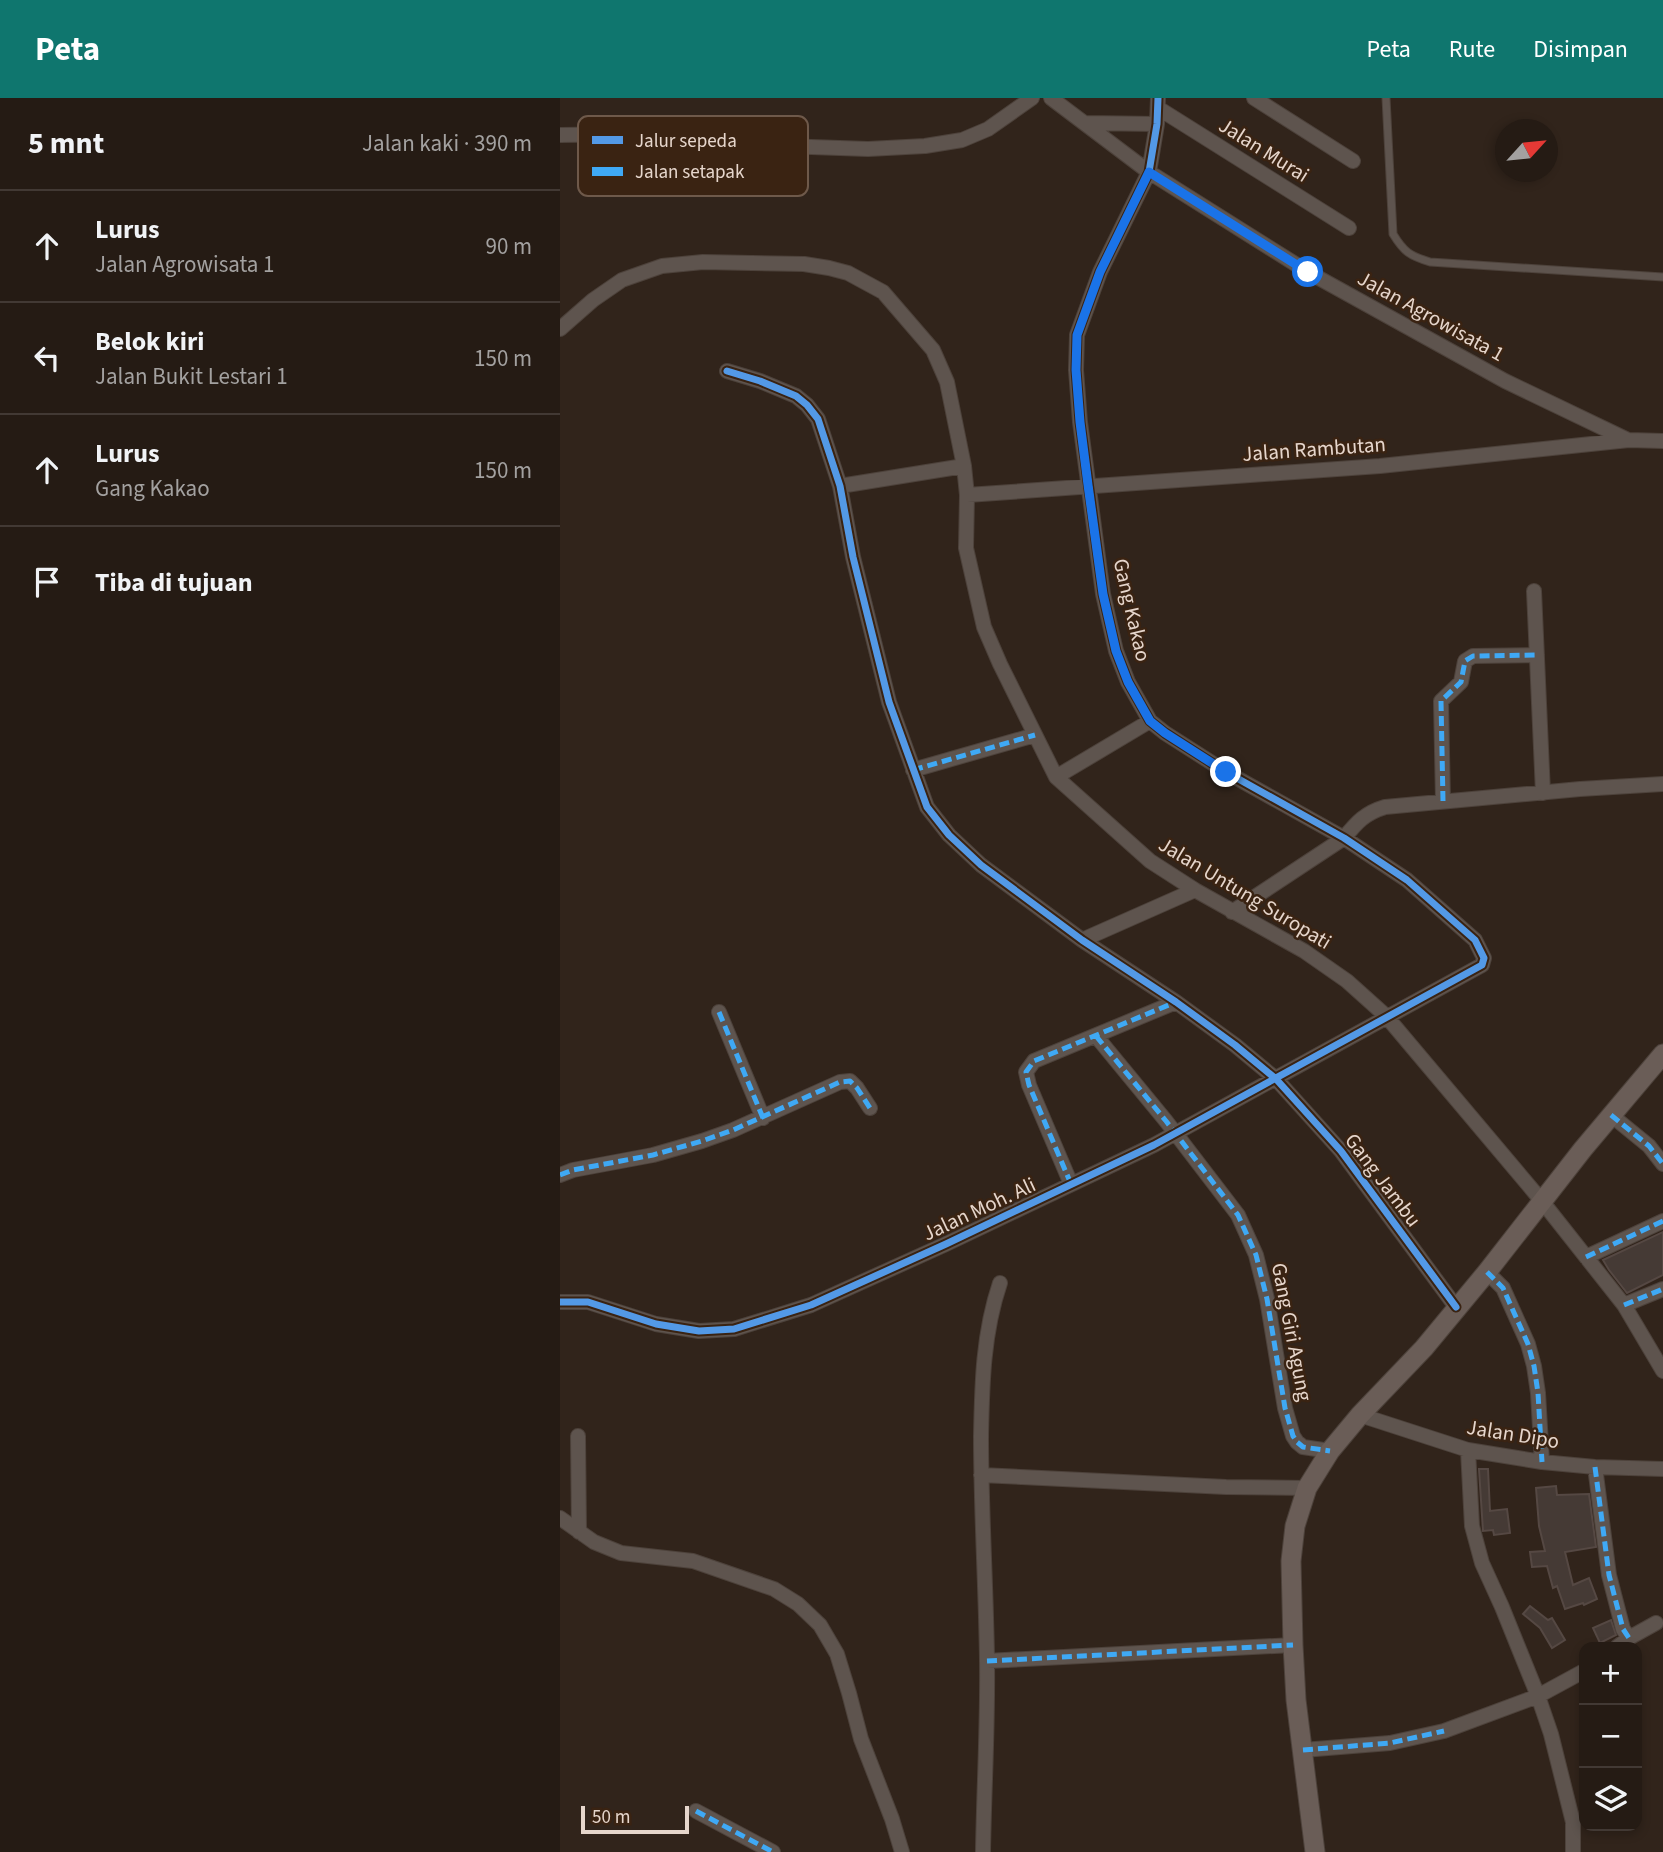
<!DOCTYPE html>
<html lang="id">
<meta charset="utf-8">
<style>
:root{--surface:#251b14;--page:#312822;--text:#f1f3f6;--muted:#a3a1a0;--line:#423934;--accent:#0f766e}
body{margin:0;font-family:"Source Sans 3",sans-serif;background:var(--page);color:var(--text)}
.controls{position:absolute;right:21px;bottom:21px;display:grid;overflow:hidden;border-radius:14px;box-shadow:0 4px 10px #0003}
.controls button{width:63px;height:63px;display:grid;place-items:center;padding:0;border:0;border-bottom:2px solid var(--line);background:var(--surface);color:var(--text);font:35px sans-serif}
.compass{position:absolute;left:935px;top:21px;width:63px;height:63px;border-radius:50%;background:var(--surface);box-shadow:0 4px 10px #0003;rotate:63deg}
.scale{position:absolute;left:21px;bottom:18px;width:108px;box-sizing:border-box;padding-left:7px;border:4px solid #e6d6cc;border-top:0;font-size:19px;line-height:24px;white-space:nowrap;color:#e6d6cc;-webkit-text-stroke:5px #3a2312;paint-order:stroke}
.stop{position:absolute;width:21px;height:21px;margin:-16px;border:5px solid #1a73e8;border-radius:50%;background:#fff}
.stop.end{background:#1a73e8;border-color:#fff;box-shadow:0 2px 7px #0008}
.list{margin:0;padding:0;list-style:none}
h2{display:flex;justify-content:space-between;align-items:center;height:91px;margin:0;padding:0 28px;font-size:30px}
h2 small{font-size:23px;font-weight:400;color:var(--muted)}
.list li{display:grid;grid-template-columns:46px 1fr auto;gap:21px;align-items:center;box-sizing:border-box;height:112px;padding:0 28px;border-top:2px solid var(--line)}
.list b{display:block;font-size:26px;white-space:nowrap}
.list p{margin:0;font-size:23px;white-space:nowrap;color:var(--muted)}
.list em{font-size:23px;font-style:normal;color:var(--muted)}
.icon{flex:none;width:38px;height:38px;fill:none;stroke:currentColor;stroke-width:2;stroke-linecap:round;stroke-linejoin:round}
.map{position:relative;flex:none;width:1103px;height:1754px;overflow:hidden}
header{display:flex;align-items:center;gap:42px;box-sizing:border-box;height:98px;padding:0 35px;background:var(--accent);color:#fff}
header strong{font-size:33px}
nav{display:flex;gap:38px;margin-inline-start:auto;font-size:24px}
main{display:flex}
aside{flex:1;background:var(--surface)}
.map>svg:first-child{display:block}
</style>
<header>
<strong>Peta</strong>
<nav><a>Peta</a><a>Rute</a><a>Disimpan</a></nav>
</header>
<main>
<aside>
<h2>5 mnt<small>Jalan kaki · 390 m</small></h2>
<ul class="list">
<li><svg class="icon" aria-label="ahead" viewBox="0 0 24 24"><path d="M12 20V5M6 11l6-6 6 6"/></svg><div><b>Lurus</b><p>Jalan Agrowisata 1</p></div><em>90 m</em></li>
<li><svg class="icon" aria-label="left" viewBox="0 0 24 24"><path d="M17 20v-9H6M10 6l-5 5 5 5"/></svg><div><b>Belok kiri</b><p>Jalan Bukit Lestari 1</p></div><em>150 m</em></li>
<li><svg class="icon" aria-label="ahead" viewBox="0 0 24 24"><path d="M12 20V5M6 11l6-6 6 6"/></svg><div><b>Lurus</b><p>Gang Kakao</p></div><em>150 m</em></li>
<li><svg class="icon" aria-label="arrive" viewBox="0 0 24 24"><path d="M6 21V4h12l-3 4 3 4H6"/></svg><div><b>Tiba di tujuan</b></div></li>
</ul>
</aside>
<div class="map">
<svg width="1103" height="1754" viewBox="0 0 1103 1754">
<rect width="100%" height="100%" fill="#31241b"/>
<path fill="#453a35" stroke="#554843" stroke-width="2" d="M 1103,1134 L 1103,1177 L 1067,1195 L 1049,1172 L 1043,1162 Z
M 919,1371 L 928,1371 L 930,1413 L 947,1411 L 950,1435 L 934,1437 L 933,1432 L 923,1433 Z
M 996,1388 L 997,1397 L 1029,1396 L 1036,1449 L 1005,1454 L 1013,1487 L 1029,1480 L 1037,1501 L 1024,1507 L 1023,1505 L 1005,1511 L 997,1488 L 993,1490 L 987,1468 L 972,1469 L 970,1454 L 985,1453 L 979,1428 L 976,1390 Z
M 970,1508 L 988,1522 L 992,1520 L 1005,1542 L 992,1550 L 980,1530 L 963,1516 Z
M 1051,1522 L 1056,1537 L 1040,1545 L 1033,1530 Z"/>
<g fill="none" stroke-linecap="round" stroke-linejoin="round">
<defs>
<path id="lane" d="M 826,0 L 833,136 C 844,154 850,158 870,164 L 1103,179"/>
<path id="street" d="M 491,0 L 589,74 L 748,174 L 945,283 L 1068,342
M 694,0 L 793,63
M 598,10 L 789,130
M 525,25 L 597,26
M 0,37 L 72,36 L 197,47 L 308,51 L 365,48 L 402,42 L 428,31 L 472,0
M 0,231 L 33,202 L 62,182 L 102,168 L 143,164 L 244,166 L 269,170 L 288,175 L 323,194 L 373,252 L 387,284 L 404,368 L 407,397 L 406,450 L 424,529 L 440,566 L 496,679 L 590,763 L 635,792 L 744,853 L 787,883 L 826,918 L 981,1102 L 1064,1207 L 1103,1273
M 167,273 L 200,283 L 236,298 L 247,307 L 258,321 L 280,388 L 293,459 L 329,604 L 367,709 L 389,737 L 421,767 L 522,842 L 616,904 L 675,947 L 716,981 L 781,1053 L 896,1209
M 280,388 L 404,368
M 407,397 L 820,368 L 1069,342 L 1103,343
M 974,493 L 983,695
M 353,672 L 475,637
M 496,679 L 590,623
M 883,703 L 881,603 L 901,584 L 905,563 L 913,558 L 977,557
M 672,814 L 784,740 C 797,724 805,715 825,709 L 1020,691 L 1103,686
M 522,842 L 635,792
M 159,914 L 203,1020
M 536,938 L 606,1023 L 678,1117 L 696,1157 L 707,1201 L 725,1310 L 733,1338 L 737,1344 L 743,1349 L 770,1353
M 1051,1017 L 1089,1048 L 1103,1066
M 0,1077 L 13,1072 L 93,1057 L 142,1043 L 173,1032 L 280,984 L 290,983 L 297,990 L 310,1010
M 511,1086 L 469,987 L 466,974 L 474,963 L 616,904
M 1026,1159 L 1103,1123
M 927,1174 L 943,1190 L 968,1246 L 974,1268 L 978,1295 L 982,1364
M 0,1204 L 28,1204 L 96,1226 L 139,1233 L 174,1231 L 251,1207 L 386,1146 L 594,1047 L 922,867 L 924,860 L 915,842 L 847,782 L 784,740 L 666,674 L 605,635 L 590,623 L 568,584 L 556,553 L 543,496 L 520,324 L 516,272 L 517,237 L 540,174 L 589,74 L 597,26 L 598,0
M 1064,1207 L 1103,1191
M 800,1317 L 908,1352 L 982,1364 L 1035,1369 L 1103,1371
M 18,1338 L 19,1434
M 908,1352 L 912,1428 L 922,1465 L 942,1509 L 978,1598 L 991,1636 L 1013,1724 L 1013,1754
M 1035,1369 L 1049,1477 L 1063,1531 L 1069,1540
M 421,1377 L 666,1389 L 747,1390
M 0,1420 L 34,1444 L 61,1455 L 133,1463 L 214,1491 L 238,1506 L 260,1527 L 277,1556 L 289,1595 L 301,1641 L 332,1721 L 342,1754
M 1057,1549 L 1069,1540 L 1096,1525
M 427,1563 L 733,1547
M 743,1652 L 830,1645 L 884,1633 L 978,1598 L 1024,1573
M 136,1713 L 213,1754
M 423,1754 C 424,1690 428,1626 427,1562 C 426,1487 421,1413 421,1338 C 422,1286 423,1235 440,1185"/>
<path id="secondary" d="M 755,1754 L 736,1602 L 733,1547 L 731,1463 L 735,1428 L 747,1390 L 770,1353 L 800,1317 L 864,1250 L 927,1174 L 1023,1051 L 1103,956"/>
</defs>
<use href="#lane" stroke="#4d423b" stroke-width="9"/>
<use href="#street" stroke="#4d423b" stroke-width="16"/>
<use href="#secondary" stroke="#4d423b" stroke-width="21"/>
<use href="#lane" stroke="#5e544e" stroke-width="7"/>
<use href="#street" stroke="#5e544e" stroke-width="14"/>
<use href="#secondary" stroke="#6a5d57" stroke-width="19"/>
<path stroke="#3fa9f5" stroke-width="5" stroke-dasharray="10 5" stroke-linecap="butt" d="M 353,672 L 475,637
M 883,703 L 881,603 L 901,584 L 905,563 L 913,558 L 977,557
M 159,914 L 203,1020
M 536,938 L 606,1023 L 678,1117 L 696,1157 L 707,1201 L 725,1310 L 733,1338 L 737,1344 L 743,1349 L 770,1353
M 1051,1017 L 1089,1048 L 1103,1066
M 0,1077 L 13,1072 L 93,1057 L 142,1043 L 173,1032 L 280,984 L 290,983 L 297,990 L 310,1010
M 511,1086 L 469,987 L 466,974 L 474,963 L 616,904
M 1026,1159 L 1103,1123
M 927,1174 L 943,1190 L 968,1246 L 974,1268 L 978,1295 L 982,1364
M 1064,1207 L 1103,1191
M 1035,1369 L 1049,1477 L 1063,1531 L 1069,1540
M 427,1563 L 733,1547
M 743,1652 L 830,1645 L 884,1633
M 136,1713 L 213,1754"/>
<defs>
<path id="cycleway" d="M 167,273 L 200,283 L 236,298 L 247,307 L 258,321 L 280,388 L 293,459 L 329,604 L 367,709 L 389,737 L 421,767 L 522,842 L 616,904 L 675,947 L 716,981 L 781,1053 L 896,1209
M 0,1204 L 28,1204 L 96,1226 L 139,1233 L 174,1231 L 251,1207 L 386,1146 L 594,1047 L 922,867 L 924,860 L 915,842 L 847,782 L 784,740 L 666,674 L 605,635 L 590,623 L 568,584 L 556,553 L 543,496 L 520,324 L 516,272 L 517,237 L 540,174 L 589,74 L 597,26 L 598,0"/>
</defs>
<use href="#cycleway" stroke="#3a2312" stroke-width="11"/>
<use href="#cycleway" stroke="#5399e6" stroke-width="7"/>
</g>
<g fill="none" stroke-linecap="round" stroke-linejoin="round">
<path stroke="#1a73e8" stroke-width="9" d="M 666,674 L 605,635 L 590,623 L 568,584 L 556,553 L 543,496 L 528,387 L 520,324 L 516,272 L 517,237 L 540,174 L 589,74 L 748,174"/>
</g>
<g text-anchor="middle" stroke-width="5" stroke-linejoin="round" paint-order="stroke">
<g font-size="21" fill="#e6d6cc" stroke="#3a2312">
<text transform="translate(704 52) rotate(32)" y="7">Jalan Murai</text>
<text transform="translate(871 218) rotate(29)" y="7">Jalan Agrowisata 1</text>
<text transform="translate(754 351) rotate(-4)" y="7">Jalan Rambutan</text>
<text transform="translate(572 512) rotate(77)" y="7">Gang Kakao</text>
<text transform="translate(685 795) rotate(31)" y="7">Jalan Untung Suropati</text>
<text transform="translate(823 1082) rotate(53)" y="7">Gang Jambu</text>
<text transform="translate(419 1111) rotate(-25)" y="7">Jalan Moh. Ali</text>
<text transform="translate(732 1234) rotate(79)" y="7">Gang Giri Agung</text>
<text transform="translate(953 1336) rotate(9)" y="7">Jalan Dipo</text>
</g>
</g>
<rect x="18" y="18" width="230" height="80" rx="10" fill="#3a2312" stroke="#6e594a" stroke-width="2"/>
<rect x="32" y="38" width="31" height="8" fill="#5399e6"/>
<rect x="32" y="69" width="31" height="9" fill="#3fa9f5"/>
<g font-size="19" fill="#e6d6cc">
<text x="75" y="49">Jalur sepeda</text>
<text x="75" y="80">Jalan setapak</text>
</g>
</svg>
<div class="controls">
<button>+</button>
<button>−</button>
<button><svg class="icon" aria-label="layers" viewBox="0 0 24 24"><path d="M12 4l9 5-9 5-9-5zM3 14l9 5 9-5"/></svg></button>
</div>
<svg class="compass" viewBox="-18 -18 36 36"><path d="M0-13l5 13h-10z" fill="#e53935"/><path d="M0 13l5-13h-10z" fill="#a3a1a0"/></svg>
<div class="scale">50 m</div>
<div class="stop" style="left:748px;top:174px"></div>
<div class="stop end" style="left:666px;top:674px"></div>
</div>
</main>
